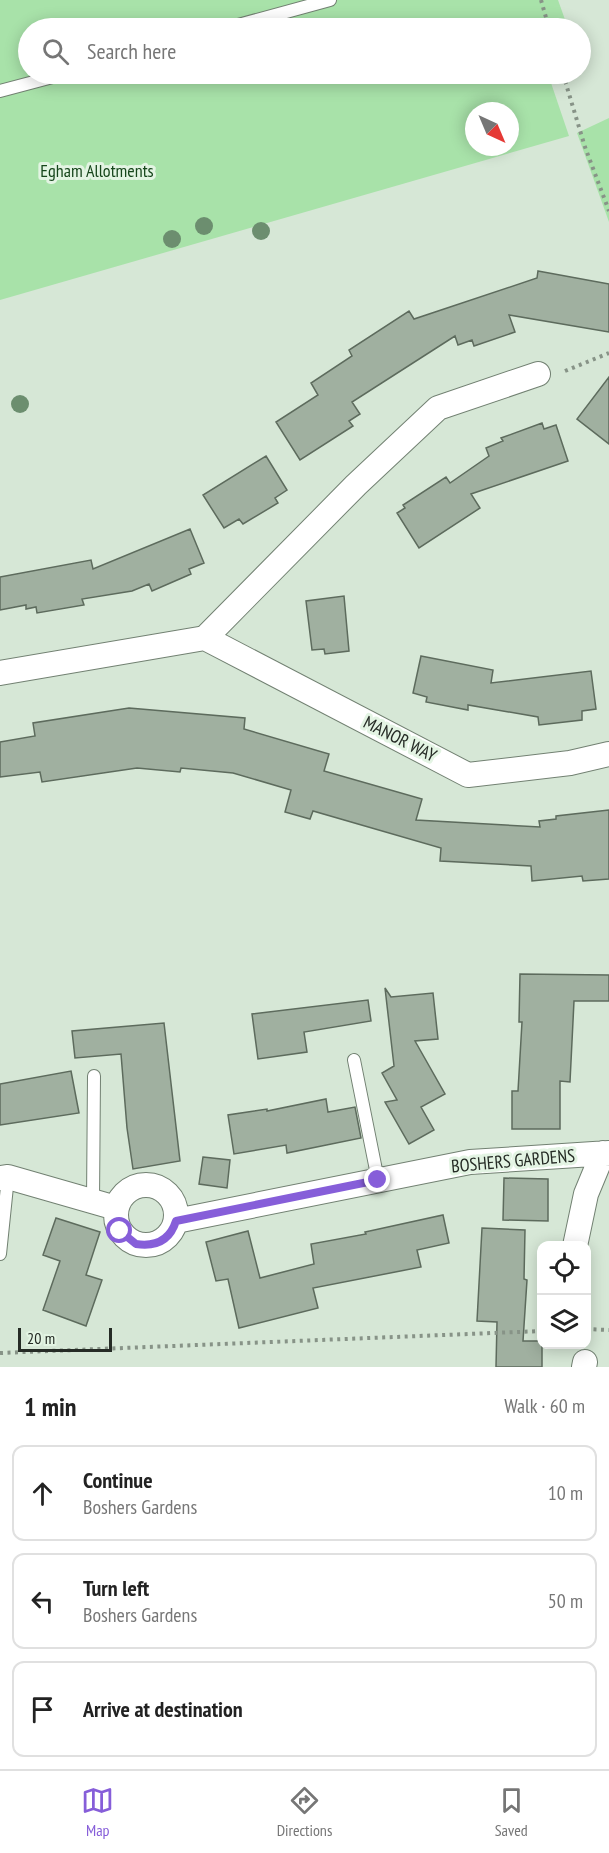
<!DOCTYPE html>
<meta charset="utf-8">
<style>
:root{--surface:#fff;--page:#f6f6f6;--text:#222;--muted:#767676;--line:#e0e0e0;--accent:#865ed9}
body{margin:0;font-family:"PT Sans Narrow",sans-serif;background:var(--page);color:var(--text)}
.controls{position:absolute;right:18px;bottom:18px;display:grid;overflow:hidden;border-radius:12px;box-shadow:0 3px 15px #0003}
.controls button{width:54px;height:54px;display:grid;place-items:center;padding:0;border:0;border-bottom:2px solid var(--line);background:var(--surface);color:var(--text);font:30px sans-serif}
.compass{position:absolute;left:465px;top:102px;width:54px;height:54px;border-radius:50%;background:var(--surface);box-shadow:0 3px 15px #0003;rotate:136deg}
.scale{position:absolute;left:18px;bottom:15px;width:94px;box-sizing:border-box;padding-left:6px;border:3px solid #252b25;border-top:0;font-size:16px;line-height:21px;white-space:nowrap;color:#252b25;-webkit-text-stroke:4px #e3f4e3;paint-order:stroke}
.stop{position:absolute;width:18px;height:18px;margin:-14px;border:4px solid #865ed9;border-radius:50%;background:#fff}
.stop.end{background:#865ed9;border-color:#fff;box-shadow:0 2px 6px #0008}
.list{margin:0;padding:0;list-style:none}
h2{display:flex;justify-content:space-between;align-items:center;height:78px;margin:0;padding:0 24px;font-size:26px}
h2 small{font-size:20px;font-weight:400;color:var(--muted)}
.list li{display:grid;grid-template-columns:39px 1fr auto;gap:18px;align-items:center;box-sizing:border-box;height:96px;margin:0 12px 12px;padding:0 12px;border:2px solid var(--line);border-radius:12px}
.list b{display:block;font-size:22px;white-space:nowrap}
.list p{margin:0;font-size:20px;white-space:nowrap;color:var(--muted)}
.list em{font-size:20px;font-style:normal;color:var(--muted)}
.icon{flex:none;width:33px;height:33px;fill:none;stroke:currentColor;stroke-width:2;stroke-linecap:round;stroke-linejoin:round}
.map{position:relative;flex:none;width:609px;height:1367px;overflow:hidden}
.search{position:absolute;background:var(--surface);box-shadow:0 3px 15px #0003;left:18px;right:18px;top:18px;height:66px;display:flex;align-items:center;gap:15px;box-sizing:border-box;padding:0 21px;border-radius:33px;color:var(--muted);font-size:22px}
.sheet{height:402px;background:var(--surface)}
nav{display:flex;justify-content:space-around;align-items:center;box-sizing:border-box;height:84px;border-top:2px solid var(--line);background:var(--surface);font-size:16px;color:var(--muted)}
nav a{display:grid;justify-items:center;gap:3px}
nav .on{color:var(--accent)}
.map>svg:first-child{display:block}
</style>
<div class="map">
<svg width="609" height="1367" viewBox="0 0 609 1367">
<rect width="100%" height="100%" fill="#d6e7d6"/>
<path fill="#a8e2a9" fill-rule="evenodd" d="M 0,0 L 558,0 L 568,28 L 28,28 L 28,74 L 548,74 L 569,136 L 0,300 ZM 474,111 L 510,111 L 510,147 L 474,147 Z
M 609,118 L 609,222 L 577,133 Z"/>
<path fill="#a0b0a0" stroke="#5d6b5d" stroke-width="1.5" d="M 538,271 L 609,284 L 609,332 L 509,315 L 515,332 L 474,346 L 472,340 L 458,345 L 455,336 L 352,402 L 360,414 L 349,421 L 353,426 L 300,460 L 276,422 L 318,395 L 311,383 L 352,356 L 349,350 L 409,311 L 414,319 L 537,278 Z
M 609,377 L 609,444 L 577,419 Z
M 542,423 L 544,429 L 556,425 L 568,461 L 471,494 L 480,508 L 419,548 L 397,513 L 405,508 L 403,505 L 446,477 L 450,483 L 489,456 L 486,448 L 503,441 L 501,438 Z
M 266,456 L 287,490 L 275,498 L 278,503 L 243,524 L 239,519 L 224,528 L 203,495 Z
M 190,529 L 204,563 L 189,569 L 191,574 L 152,591 L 149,584 L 132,591 L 82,599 L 84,605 L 37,613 L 36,607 L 26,609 L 26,605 L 0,610 L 0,577 L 91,560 L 93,569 Z
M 344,596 L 349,651 L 325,654 L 324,649 L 312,650 L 306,601 Z
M 421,656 L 493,670 L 491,683 L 591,671 L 596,709 L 582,711 L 582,720 L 539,725 L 538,717 L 468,705 L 468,710 L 426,702 L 427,697 L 413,693 Z
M 129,708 L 245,718 L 244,729 L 329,754 L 324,771 L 422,799 L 416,820 L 540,827 L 539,821 L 556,819 L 556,816 L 609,810 L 609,879 L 583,881 L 582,876 L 532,881 L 531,866 L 440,861 L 441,848 L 313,811 L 310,819 L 285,812 L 291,790 L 233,773 L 181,768 L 180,772 L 137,768 L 42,782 L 40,772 L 0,777 L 0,742 L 35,736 L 33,723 Z
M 520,974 L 609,975 L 609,1001 L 574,1001 L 570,1082 L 560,1081 L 560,1129 L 512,1129 L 512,1091 L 518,1091 L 522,1022 L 519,1022 Z
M 385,988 L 391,997 L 433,993 L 438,1039 L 415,1041 L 445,1094 L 421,1107 L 434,1130 L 409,1144 L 385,1102 L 397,1100 L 382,1073 L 394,1066 Z
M 368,1000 L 371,1021 L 304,1032 L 307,1052 L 258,1059 L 252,1014 Z
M 164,1023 L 180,1161 L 133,1169 L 127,1128 L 121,1054 L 75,1058 L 72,1031 Z
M 71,1071 L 79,1113 L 0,1125 L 0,1084 Z
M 326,1099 L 328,1112 L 355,1107 L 361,1138 L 287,1153 L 286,1145 L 234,1154 L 228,1115 L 267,1109 L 267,1111 Z
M 203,1157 L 230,1160 L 227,1188 L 199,1184 Z
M 504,1178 L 548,1179 L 548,1221 L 503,1220 Z
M 443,1215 L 449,1243 L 417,1250 L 421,1267 L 313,1288 L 318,1308 L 239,1328 L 228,1279 L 216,1281 L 206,1242 L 248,1231 L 260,1278 L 314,1264 L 311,1244 L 366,1234 L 365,1232 Z
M 56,1218 L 100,1232 L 86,1275 L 102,1280 L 86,1326 L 43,1310 L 60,1261 L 43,1255 Z
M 482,1228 L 525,1230 L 524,1279 L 527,1280 L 523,1341 L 542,1341 L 542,1367 L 496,1367 L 497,1322 L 477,1321 Z"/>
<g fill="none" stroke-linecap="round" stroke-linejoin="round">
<defs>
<path id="lane" d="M 227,28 L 330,0
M 0,91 L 64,74
M 354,1060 L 378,1180
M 93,1201 L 94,1076
M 0,1254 L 8,1177"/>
<path id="street" d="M 205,638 L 356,485 L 438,408 L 538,374
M 0,673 L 205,638 L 468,775 L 570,763 L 609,754
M 0,1178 L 8,1177 L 116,1208
M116 1215a30 30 0 1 1 60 0a30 30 0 1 1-60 0Z
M 176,1221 L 470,1162 L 609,1153
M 575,1246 L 586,1194 L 603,1153
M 584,1367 L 585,1362"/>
</defs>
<use href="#lane" stroke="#728172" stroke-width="14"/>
<use href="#street" stroke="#728172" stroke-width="26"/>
<path stroke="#879387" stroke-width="4" stroke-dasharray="3 4.5" stroke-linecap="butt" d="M 541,0 L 549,28
M 563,74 L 585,147 L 609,211
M 565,371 L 609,353
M 586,1329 L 609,1330
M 0,1353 L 542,1331"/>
<use href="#lane" stroke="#fff" stroke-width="12"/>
<use href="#street" stroke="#fff" stroke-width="24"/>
</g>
<g fill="#6c8e6f">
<circle cx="204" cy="226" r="9"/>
<circle cx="261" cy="231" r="9"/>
<circle cx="172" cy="239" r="9"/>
<circle cx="20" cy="404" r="9"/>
</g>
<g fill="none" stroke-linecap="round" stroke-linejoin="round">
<path stroke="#865ed9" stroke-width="8" d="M 120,1231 L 136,1244 C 156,1247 170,1240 176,1221 L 378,1180"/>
</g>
<g text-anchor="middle" stroke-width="6" stroke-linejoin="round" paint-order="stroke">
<g font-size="18" fill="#16461b" stroke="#e3f4e3">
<text x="97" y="177">Egham Allotments</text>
</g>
<g font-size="18" fill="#252b25" stroke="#e3f4e3">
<text transform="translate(400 739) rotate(27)" y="6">MANOR WAY</text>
<text transform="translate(513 1161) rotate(-5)" y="6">BOSHERS GARDENS</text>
</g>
</g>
</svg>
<div class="controls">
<button><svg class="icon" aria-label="locate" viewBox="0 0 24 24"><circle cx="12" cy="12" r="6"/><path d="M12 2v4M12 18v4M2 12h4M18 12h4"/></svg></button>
<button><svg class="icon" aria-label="layers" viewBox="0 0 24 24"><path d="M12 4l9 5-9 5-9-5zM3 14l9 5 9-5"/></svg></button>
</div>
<svg class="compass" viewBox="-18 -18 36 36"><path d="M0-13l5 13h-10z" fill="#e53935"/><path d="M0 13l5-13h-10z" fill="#767676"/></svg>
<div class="scale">20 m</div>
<div class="stop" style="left:120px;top:1231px"></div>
<div class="stop end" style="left:378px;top:1180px"></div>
<div class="search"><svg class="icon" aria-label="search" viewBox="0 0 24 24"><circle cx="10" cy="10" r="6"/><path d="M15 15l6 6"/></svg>Search here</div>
</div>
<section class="sheet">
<h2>1 min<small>Walk · 60 m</small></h2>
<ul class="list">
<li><svg class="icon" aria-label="ahead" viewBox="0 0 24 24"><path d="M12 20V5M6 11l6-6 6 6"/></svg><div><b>Continue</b><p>Boshers Gardens</p></div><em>10 m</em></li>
<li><svg class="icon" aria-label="left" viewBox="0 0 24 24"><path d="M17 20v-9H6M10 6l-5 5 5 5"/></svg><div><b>Turn left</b><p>Boshers Gardens</p></div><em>50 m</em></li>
<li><svg class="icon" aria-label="arrive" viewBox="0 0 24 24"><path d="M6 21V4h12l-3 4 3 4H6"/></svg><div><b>Arrive at destination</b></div></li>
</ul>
</section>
<nav>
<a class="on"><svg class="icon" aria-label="map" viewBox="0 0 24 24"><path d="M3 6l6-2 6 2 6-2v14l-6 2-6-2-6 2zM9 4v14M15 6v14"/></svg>Map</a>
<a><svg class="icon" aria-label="directions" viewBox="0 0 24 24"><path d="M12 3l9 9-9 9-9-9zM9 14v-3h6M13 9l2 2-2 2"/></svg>Directions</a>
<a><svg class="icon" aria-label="saved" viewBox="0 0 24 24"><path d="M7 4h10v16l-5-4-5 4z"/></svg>Saved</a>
</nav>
